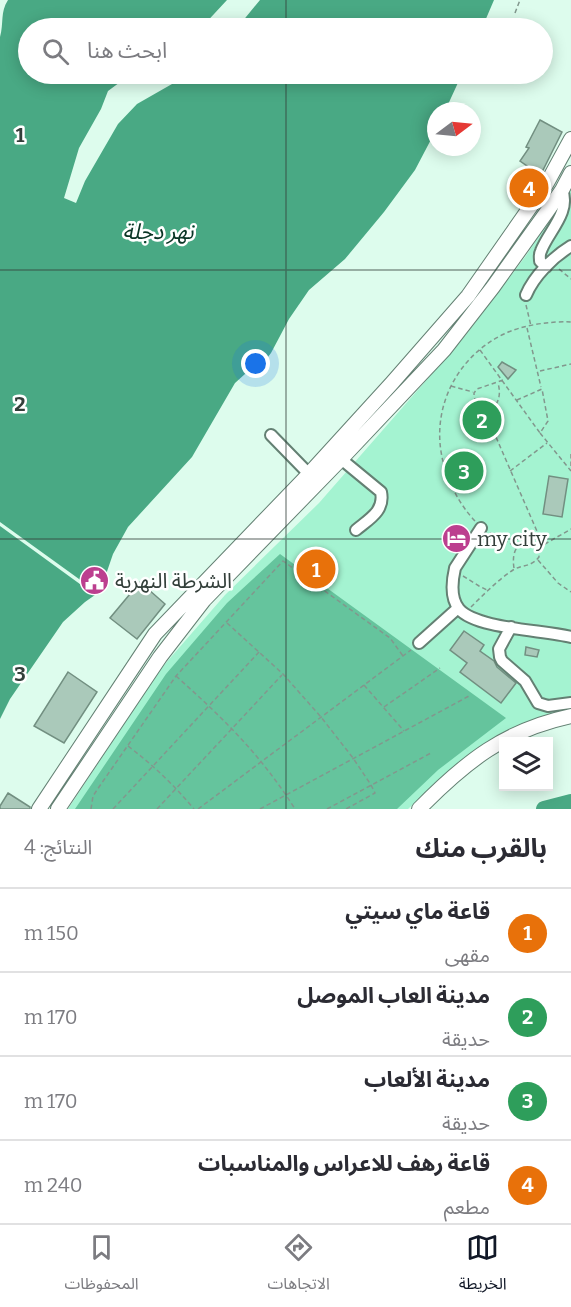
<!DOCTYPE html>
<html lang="ar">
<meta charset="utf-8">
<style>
:root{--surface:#fff;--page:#f7f7f7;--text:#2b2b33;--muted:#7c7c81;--line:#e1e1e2;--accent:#111827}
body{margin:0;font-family:Bitter,"Noto Sans Arabic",serif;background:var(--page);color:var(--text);direction:rtl}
.controls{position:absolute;right:18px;bottom:18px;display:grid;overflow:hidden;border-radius:0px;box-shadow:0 3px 15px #0003}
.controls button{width:54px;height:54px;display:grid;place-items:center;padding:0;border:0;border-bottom:2px solid var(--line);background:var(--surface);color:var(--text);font:30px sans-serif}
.compass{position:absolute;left:427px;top:102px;width:54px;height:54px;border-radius:50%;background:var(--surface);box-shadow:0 3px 15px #0003;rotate:74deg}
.you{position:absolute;left:256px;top:364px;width:21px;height:21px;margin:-15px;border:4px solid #fff;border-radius:50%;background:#1a73e8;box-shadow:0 0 0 9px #1a73e833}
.badge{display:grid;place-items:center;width:39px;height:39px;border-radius:50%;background:var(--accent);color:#fff;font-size:20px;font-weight:700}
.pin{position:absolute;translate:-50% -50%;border:3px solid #fff;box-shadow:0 2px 6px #0006}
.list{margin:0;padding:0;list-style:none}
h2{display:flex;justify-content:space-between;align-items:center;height:78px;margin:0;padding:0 24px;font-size:26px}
h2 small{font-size:20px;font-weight:400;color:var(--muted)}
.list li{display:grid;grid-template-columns:39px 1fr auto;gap:18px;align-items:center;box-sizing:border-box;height:84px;padding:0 24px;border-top:2px solid var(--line)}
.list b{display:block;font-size:22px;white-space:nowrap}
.list p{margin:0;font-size:20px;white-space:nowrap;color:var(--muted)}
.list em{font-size:20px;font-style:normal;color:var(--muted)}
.icon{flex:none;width:33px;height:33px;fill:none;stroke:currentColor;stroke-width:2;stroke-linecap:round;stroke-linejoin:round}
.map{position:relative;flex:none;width:571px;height:809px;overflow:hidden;direction:ltr}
.search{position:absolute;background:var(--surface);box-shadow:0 3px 15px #0003;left:18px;right:18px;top:18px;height:66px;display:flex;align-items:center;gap:15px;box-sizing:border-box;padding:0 21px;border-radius:33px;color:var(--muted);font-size:22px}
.sheet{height:414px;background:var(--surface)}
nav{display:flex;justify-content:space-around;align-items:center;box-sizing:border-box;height:84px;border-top:2px solid var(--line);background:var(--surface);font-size:16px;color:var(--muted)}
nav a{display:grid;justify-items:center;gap:3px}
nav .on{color:var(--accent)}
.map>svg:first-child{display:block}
</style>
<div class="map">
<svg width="571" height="809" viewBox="0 0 571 809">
<rect width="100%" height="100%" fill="#ddfced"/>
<path fill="#a4f3d1" d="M 571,189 L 571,711 L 484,746 L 445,774 L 408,809 L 68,809 L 158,672 L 225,595 L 319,503 L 465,336 L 525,257 Z"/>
<path fill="#65c49d" d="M 280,554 L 506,718 L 438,770 L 397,809 L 75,809 L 166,674 L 227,603 Z"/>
<path fill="#49a984" d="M 8,0 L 494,0 L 482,28 L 28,28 L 28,74 L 462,74 L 445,111 L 436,111 L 436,130 L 415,170 L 384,212 L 345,259 L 309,290 L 289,319 L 271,353 L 264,362 L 245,374 L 235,383 L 192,457 L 128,527 L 113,554 L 102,586 L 95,595 L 85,602 L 63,622 L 10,699 L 0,719 L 0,37 C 4,23 0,12 8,0 Z"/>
<path fill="#ddfced" d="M 227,0 L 260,0 L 237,28 L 201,28 Z
M 131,74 L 186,74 L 172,84 L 137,104 L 118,124 L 85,181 L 76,203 L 64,198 L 79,148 L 101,109 L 108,91 Z
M 0,522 L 97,592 L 95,595 L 0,526 Z"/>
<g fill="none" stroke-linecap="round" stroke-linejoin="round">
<path stroke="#49a984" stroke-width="16" d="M 544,809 L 571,802"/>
</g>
<path fill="#aac9ba" stroke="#728f81" stroke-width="1.5" d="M 540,120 L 562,132 L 539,178 L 525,198 L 511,189 L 527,166 L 520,161 L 529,148 L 526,147 Z
M 502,362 L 516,370 L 508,379 L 498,367 Z
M 549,476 L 568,479 L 562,517 L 543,514 Z
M 140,582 L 165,604 L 137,639 L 110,618 Z
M 464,631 L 484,645 L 480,651 L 494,661 L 497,667 L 516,683 L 501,703 L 460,672 L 467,663 L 450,650 Z
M 526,647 L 539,650 L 537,657 L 525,655 Z
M 68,672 L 97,692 L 64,743 L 34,726 Z
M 8,793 L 30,807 L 30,809 L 0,809 L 0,806 Z"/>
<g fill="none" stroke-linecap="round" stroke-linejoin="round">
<defs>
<path id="minor" d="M 546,267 L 540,261 C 540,257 539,255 541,251 C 548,232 571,212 562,190
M 526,295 C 534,276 553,257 571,246
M 271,435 L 309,474
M 341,459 L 381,492 C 385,511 369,519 356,530
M 481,528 L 455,568 C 452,581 450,598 459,609 C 476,629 544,630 571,637
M 511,627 L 499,649 L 500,657 L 502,661 L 525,681 L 538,703 L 548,706 L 571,703
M 419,643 L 458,608"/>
<path id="major" d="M 39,809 L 155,634 L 309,474 L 392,383 L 468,296 L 547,183 L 571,139
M 58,809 L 160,657 L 204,600 L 341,459 L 444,350 L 493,287 L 546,213 L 562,190 L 571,173
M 419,809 C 465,762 505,730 571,716"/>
</defs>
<use href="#minor" stroke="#648073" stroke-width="14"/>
<use href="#major" stroke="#648073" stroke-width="16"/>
<path stroke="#82978d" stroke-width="1.5" stroke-dasharray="4.5 3" stroke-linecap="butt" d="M 515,13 L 520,0
M 559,269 L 571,279
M 526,305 L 531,326
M 527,328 L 541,387
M 480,350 L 540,433 L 548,421 L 542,389 L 517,400
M 540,371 L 571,364
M 503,380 L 477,389 L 474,393 C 474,405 484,411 489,421 L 543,545
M 451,386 L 473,392
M 487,416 C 497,405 502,398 498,383
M 540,433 L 571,471
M 571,454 L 571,466
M 510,471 L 547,443
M 475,521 C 460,505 450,486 444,465 C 429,413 454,358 504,334 C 522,325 551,321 571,322
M 490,533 L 517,547
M 538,548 L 571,529
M 538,560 L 558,583 L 571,592
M 514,568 C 511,550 519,536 538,548
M 463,576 L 479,586 L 487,590
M 471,607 C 483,595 499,579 513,570 C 523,564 530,568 539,557 L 538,548
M 227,623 L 283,674 L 321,717 L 353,758 L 371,785 L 375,793 L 346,809
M 176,676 C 223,718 261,755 295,809
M 364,685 L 404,731
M 384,707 L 440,668
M 128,746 C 154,766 173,784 194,809
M 91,809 L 93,796 L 99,787 L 176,676 L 283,561 L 390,638 L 403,656
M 113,809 L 259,652
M 157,809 L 282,675
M 198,809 L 411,650
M 260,809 L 469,696
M 327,809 L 431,753"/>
<use href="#minor" stroke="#fff" stroke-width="10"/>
<use href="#major" stroke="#fff" stroke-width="14"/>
</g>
<path fill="none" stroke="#333f3a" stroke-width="1.5" stroke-opacity="0.55" d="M 286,0 L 286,28M 286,74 L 286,809M 0,270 L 571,270M 0,539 L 571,539"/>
<defs>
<symbol id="hotel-disc" viewBox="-11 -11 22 22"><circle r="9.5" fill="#bc3f8f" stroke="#fff"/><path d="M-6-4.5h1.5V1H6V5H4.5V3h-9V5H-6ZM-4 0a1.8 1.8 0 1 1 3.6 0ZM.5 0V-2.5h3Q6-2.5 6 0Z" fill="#fff"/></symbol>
<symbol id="civic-disc" viewBox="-11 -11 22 22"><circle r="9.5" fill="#bc3f8f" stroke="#fff"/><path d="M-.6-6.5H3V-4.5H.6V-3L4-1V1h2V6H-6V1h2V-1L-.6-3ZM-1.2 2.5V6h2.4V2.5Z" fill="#fff"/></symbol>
</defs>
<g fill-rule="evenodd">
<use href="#hotel-disc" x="440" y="522" width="33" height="33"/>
<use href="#civic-disc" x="78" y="564" width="33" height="33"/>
</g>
<g text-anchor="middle" stroke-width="5" stroke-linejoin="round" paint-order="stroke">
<g font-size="21" fill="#333f3a" stroke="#fff" text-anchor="start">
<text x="477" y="546">my city</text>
<text x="115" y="588">الشرطة النهرية</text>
</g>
<g font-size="22" font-style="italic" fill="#093525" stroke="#fff">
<text x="158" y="239">نهر دجلة</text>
</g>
</g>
<g font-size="20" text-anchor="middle" font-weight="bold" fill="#333f3a" stroke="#fff" stroke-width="5" stroke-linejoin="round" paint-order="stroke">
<text x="20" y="142">1</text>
<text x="20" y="411">2</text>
<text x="20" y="681">3</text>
</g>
</svg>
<div class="controls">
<button><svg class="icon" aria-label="layers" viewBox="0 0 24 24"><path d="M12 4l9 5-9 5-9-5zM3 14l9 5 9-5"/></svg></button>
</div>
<svg class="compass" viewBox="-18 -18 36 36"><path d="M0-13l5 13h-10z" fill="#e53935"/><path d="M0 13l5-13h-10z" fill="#7c7c81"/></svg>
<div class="you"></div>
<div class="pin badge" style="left:316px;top:569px;background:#e8710a">1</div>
<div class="pin badge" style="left:482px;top:420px;background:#2e9e5b">2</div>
<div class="pin badge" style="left:464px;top:471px;background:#2e9e5b">3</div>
<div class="pin badge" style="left:529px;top:188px;background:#e8710a">4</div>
<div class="search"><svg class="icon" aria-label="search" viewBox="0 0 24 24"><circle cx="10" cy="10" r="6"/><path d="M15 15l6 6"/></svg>ابحث هنا</div>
</div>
<section class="sheet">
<h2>بالقرب منك<small>النتائج: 4</small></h2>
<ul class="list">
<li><span class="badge" style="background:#e8710a">1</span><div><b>قاعة ماي سيتي</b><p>مقهى</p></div><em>150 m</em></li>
<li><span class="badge" style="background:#2e9e5b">2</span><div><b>مدينة العاب الموصل</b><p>حديقة</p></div><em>170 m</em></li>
<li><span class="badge" style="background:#2e9e5b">3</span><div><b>مدينة الألعاب</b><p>حديقة</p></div><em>170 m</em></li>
<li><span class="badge" style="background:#e8710a">4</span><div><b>قاعة رهف للاعراس والمناسبات</b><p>مطعم</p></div><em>240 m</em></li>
</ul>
</section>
<nav>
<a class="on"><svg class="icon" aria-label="map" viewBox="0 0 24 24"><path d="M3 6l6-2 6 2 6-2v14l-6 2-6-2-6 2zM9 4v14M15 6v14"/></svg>الخريطة</a>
<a><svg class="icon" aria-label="directions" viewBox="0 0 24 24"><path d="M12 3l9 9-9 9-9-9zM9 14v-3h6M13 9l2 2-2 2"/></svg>الاتجاهات</a>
<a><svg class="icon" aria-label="saved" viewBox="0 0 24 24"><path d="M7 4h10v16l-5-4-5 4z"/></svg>المحفوظات</a>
</nav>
